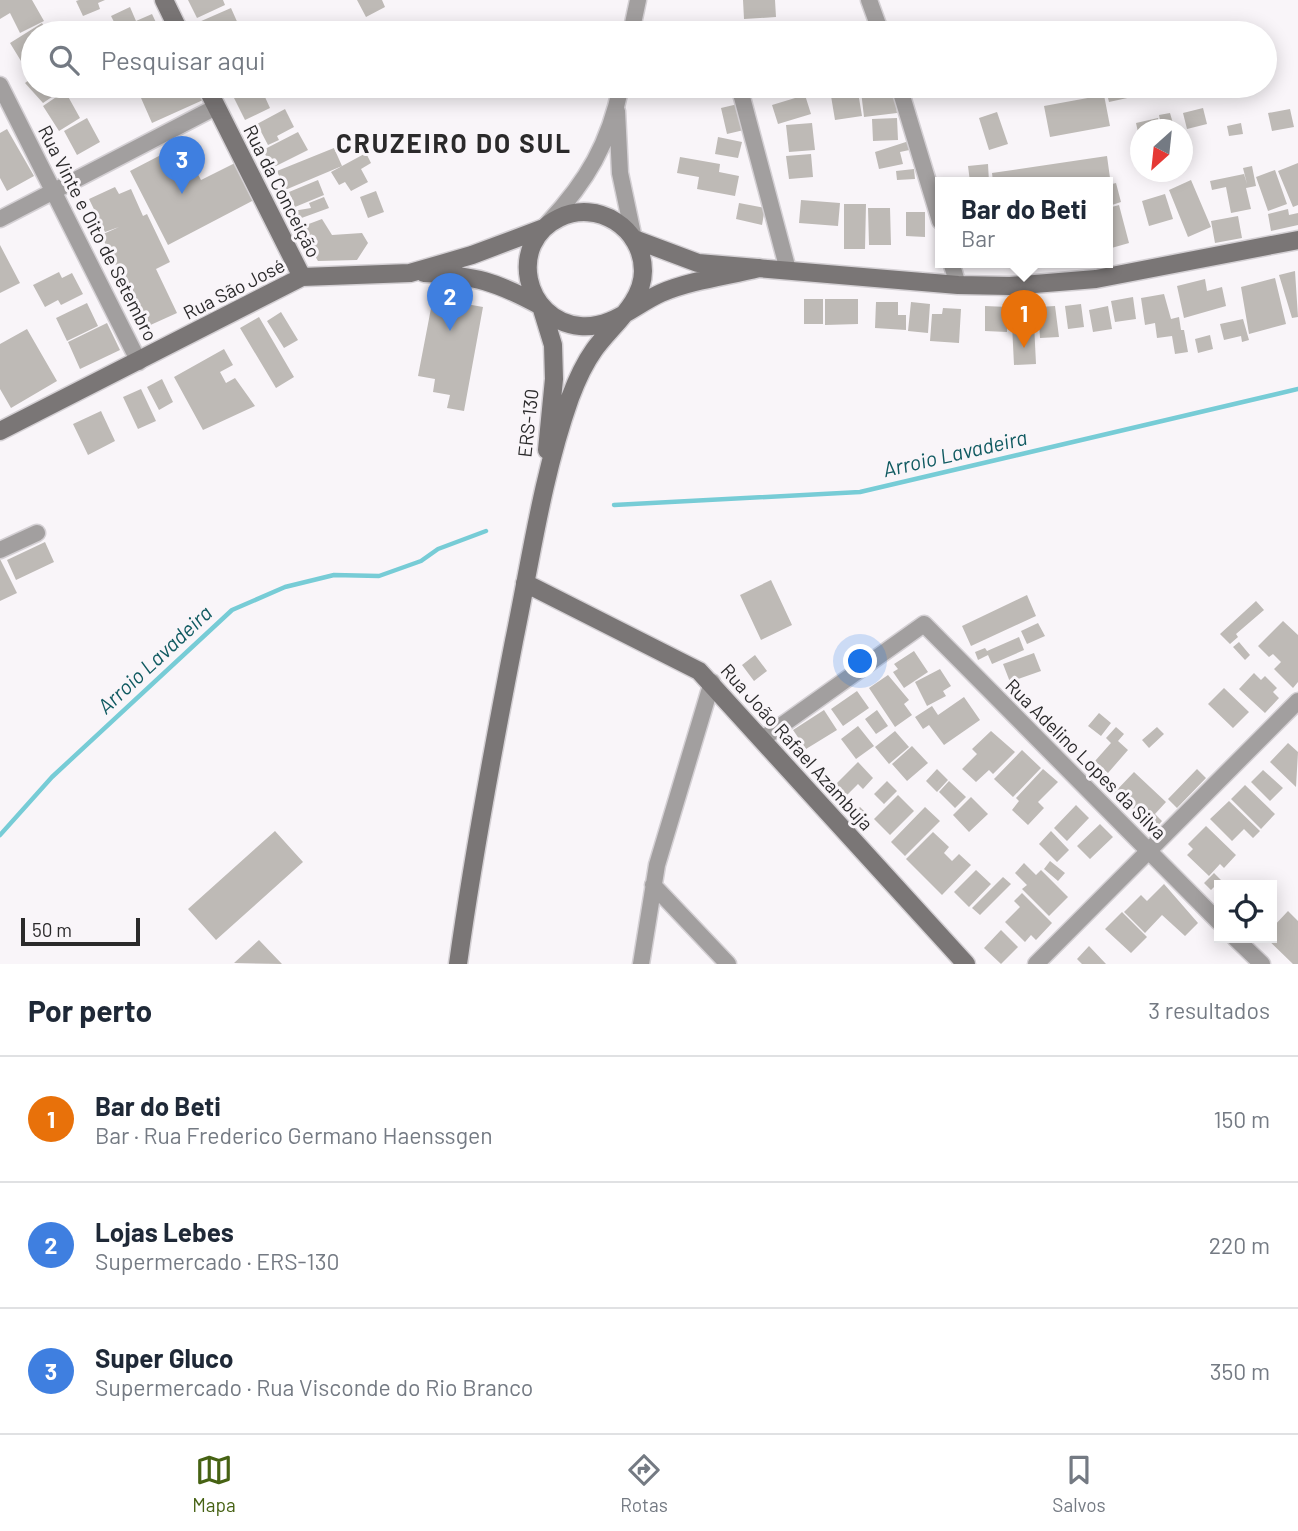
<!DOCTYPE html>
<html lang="pt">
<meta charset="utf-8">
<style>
:root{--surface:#fff;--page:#f2f2f3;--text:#1f2937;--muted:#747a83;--line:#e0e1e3;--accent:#466213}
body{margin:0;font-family:Barlow,sans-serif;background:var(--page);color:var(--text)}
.controls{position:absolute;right:21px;bottom:21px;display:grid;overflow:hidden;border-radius:0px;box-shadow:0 4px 18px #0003}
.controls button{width:63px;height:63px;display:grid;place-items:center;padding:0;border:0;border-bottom:2px solid var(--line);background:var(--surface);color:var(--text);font:35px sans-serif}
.compass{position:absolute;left:1130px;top:119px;width:63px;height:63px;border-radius:50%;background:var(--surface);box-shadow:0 4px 18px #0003;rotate:207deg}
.scale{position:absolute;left:21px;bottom:18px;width:119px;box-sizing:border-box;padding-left:7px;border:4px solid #2b2a2b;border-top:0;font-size:19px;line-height:24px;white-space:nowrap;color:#2b2a2b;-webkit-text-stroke:5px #f9f5f9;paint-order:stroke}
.you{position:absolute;left:861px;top:662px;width:24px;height:24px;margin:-18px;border:5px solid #fff;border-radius:50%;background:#1a73e8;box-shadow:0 0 0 10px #1a73e833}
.badge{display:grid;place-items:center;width:46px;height:46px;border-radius:50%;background:var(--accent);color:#fff;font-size:23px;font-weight:700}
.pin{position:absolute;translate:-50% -58px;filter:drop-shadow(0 2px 4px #0008)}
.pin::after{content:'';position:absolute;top:37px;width:24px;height:21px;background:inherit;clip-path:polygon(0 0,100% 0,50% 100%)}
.popup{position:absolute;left:935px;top:177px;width:178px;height:91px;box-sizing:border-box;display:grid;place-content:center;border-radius:0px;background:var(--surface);filter:drop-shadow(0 2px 5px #0005);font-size:23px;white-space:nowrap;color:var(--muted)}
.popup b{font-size:26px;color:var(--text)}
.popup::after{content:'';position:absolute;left:50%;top:100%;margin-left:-14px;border:14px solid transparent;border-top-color:var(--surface)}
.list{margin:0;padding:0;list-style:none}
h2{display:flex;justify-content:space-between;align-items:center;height:91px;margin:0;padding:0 28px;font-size:30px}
h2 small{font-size:23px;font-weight:400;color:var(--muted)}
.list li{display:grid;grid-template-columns:46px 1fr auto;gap:21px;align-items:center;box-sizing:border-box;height:126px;padding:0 28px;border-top:2px solid var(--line)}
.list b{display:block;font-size:26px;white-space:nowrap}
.list p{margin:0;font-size:23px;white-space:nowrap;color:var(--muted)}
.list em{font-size:23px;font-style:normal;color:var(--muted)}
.icon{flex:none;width:38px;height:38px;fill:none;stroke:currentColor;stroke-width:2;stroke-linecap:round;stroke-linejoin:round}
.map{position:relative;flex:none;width:1298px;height:964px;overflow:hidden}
.search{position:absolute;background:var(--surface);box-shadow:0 4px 18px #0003;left:21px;right:21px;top:21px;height:77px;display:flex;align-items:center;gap:18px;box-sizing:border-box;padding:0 24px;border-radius:38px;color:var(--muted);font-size:26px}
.sheet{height:469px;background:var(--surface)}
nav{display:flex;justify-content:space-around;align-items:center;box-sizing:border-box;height:98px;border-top:2px solid var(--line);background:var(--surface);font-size:19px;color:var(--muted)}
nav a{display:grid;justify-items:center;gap:4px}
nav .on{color:var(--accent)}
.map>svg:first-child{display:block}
</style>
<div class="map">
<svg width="1298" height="964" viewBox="0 0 1298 964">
<rect width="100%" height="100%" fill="#f9f5f9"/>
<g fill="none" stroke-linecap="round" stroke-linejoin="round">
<path stroke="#77ccd6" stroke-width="4.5" d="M 614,505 L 860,492 L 1298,389
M 0,835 L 52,777 L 232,610 L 285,587 L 334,575 L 379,576 L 421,561 L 438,549 L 486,531"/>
</g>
<path fill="#bebab6" d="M 0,0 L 32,0 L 44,21 L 20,33 L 10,13 L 0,19 Z
M 79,0 L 105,0 L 98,3 L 100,9 L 83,16 L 76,1 Z
M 188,0 L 223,0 L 225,5 L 197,18 Z
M 357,0 L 382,0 L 385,7 L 366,17 Z
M 743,0 L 775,0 L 776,17 L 744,19 Z
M 130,7 L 136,21 L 152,14 L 161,33 L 109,33 L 106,28 L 115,24 L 111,16 Z
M 231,8 L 239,26 L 223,33 L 204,33 L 199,22 Z
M 42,23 L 48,33 L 33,33 L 33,53 L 21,61 L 10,43 Z
M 33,77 L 33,86 L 68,86 L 43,103 L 25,83 Z
M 169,86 L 196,86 L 203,100 L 152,123 L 141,98 Z
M 228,86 L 260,86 L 270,108 L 245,120 Z
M 1105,86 L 1139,86 L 1141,95 L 1109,102 Z
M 894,88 L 897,113 L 864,117 L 861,91 Z
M 65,91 L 80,118 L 59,131 L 43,106 Z
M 858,92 L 862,116 L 835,120 L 831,96 Z
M 805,95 L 811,114 L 778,124 L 772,105 Z
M 1104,95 L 1110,126 L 1050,137 L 1044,106 Z
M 738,104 L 744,130 L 727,134 L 721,108 Z
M 1203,108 L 1207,124 L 1187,129 L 1183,113 Z
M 285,109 L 294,127 L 277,136 L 279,140 L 268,145 L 257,124 Z
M 1290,109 L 1294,127 L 1272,131 L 1268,113 Z
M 997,112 L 1008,144 L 989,150 L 979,118 Z
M 1170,113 L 1174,127 L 1162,130 L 1159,115 Z
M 87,118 L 100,142 L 77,155 L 64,131 Z
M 897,118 L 898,140 L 873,141 L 872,119 Z
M 1158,118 L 1160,128 L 1140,130 L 1139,137 L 1136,123 Z
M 812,123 L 815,150 L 789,152 L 786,125 Z
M 1241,123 L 1243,134 L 1229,136 L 1227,126 Z
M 7,129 L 34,176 L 7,191 L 0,178 L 0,133 Z
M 298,132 L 308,150 L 272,168 L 263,150 Z
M 718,137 L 742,142 L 738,158 L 715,154 Z
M 912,140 L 914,149 L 900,152 L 903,164 L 879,169 L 875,152 Z
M 182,144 L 201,180 L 235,163 L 254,200 L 168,245 L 130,171 Z
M 334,148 L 342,166 L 285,190 L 277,171 Z
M 366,153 L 371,163 L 361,169 L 368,182 L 351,191 L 345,182 L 339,185 L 331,172 Z
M 811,154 L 813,177 L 789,179 L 786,156 Z
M 1107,156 L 1110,178 L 1083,182 L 993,182 L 992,173 Z
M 680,157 L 720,164 L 719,172 L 739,176 L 735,196 L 697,189 L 699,177 L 677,173 Z
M 1298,163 L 1298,205 L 1293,207 L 1278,171 Z
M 988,164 L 989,182 L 970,182 L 968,166 Z
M 1252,166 L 1256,186 L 1246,188 L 1251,209 L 1231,213 L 1226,187 L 1212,190 L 1210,181 L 1244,174 L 1247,184 L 1243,168 Z
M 914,169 L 915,179 L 897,180 L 896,171 Z
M 1275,170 L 1287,204 L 1268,211 L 1256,177 Z
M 318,180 L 324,195 L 295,207 L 289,192 Z
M 1191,180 L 1211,227 L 1188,237 L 1169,190 Z
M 1116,183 L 1121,202 L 1109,206 L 1108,185 Z
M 115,187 L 119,194 L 131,189 L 143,216 L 147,214 L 170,262 L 156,269 L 177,313 L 146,327 L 128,282 L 125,284 L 101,235 L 119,227 L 105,232 L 89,199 Z
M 376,191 L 384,212 L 368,218 L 360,197 Z
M 1165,194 L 1173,219 L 1149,226 L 1142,201 Z
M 324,197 L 329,208 L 296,220 L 293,211 L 311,208 L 309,203 Z
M 801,200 L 840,203 L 838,226 L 799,223 Z
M 739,203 L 765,208 L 762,225 L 736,219 Z
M 844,204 L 866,204 L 865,249 L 844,249 Z
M 1119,205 L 1129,243 L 1108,249 L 1108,208 Z
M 868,208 L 890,208 L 891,245 L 869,245 Z
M 1288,209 L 1289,215 L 1298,213 L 1298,225 L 1271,231 L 1268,214 Z
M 906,212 L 925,212 L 925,237 L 906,236 Z
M 1238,216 L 1242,238 L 1215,243 L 1211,221 Z
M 322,219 L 332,235 L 362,233 L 368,243 L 357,260 L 318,261 L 298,228 Z
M 0,245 L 20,283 L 0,293 Z
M 1295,271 L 1298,317 L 1292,318 L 1279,275 Z
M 59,272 L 62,278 L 72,273 L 83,294 L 61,305 L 58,300 L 45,307 L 33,285 Z
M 1275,278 L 1286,324 L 1249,334 L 1241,287 Z
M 1205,279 L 1207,291 L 1222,287 L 1226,306 L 1184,318 L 1177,286 Z
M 1164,294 L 1171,319 L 1179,317 L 1181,330 L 1184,330 L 1188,352 L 1175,354 L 1172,336 L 1157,338 L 1155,323 L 1145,325 L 1141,298 Z
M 1133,297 L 1136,319 L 1115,322 L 1111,301 Z
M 433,298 L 483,307 L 464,411 L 447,408 L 450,395 L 433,392 L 435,379 L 418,376 Z
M 804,299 L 823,299 L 823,324 L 804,324 Z
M 825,299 L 858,299 L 858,324 L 825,325 Z
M 876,302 L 898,302 L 898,315 L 906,315 L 906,330 L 875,328 Z
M 911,302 L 930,304 L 928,333 L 908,331 Z
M 87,303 L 98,326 L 67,341 L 56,318 Z
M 1081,304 L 1084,327 L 1068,329 L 1065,306 Z
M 985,306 L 1008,307 L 1007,332 L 985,331 Z
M 1055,306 L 1059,337 L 1040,338 L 1038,307 Z
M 1108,306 L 1112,329 L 1093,332 L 1089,310 Z
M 943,308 L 961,309 L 959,343 L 930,341 L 932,314 L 942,314 Z
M 281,312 L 298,340 L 284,348 L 267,321 Z
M 259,317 L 294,377 L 276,388 L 240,328 Z
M 1243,319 L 1249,340 L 1242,342 L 1241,336 L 1224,340 L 1220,324 Z
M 107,323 L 120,350 L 80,369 L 68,342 Z
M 1034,323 L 1036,364 L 1014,365 L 1012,324 Z
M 27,329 L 57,381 L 11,408 L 0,389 L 0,344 Z
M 1210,335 L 1213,349 L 1198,353 L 1195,339 Z
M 224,349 L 233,365 L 220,372 L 226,383 L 235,378 L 255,406 L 203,430 L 174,377 Z
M 162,379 L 173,402 L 159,410 L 147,387 Z
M 141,389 L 156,421 L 138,429 L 123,397 Z
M 101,411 L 115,441 L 88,455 L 73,424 Z
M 45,542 L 54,562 L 16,580 L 7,560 Z
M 0,559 L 17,593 L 0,601 Z
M 771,580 L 792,625 L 761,640 L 740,595 Z
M 1027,595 L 1036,616 L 971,646 L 962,626 Z
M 1256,601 L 1264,610 L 1236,634 L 1238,637 L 1230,644 L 1220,634 Z
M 1283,621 L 1298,635 L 1298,682 L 1293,688 L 1274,669 L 1281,662 L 1273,654 L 1269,657 L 1258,646 Z
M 1038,623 L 1045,636 L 1027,644 L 1021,631 Z
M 1019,637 L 1024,650 L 992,664 L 988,655 L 978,660 L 975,652 L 985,648 L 987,651 Z
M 1239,642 L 1250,655 L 1245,660 L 1233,647 Z
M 914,651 L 928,672 L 904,688 L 893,672 L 898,669 L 894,664 Z
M 1034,653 L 1041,671 L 1010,682 L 1003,664 Z
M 755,655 L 767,671 L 754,681 L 742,665 Z
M 940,669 L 951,686 L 943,691 L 946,696 L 927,706 L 915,682 Z
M 1254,673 L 1261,680 L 1265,676 L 1277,688 L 1273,692 L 1279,698 L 1265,713 L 1239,689 Z
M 888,675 L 909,700 L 904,704 L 912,715 L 895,727 L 869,688 Z
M 1224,688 L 1249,712 L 1233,728 L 1208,704 Z
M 857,691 L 869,708 L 843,726 L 831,709 Z
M 964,697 L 980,720 L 944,745 L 929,725 L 923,729 L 915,717 L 932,706 L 938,715 Z
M 824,710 L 837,730 L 806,749 L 793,730 Z
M 877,710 L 888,726 L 876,734 L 865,719 Z
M 1099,713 L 1111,723 L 1101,736 L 1088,726 Z
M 858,726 L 874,746 L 856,759 L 841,739 Z
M 1116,727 L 1124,734 L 1118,741 L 1128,750 L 1108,773 L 1095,761 L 1111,743 L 1106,738 Z
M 1157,727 L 1164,734 L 1149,748 L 1142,740 Z
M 895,731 L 909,747 L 889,764 L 875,747 Z
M 991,731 L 1015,752 L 993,774 L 989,770 L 976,782 L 962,769 L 977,754 L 972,749 Z
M 1288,743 L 1298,752 L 1296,787 L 1270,762 Z
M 912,746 L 928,763 L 907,781 L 892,764 Z
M 1022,750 L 1041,768 L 1013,797 L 994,779 Z
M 858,762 L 873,778 L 863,789 L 858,784 L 845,797 L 834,786 Z
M 937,769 L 948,780 L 937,792 L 926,781 Z
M 1043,769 L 1058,782 L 1038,802 L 1044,808 L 1028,825 L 1012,810 L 1019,801 L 1016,798 Z
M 1197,769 L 1206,778 L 1177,808 L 1168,799 Z
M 1263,770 L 1283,788 L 1270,801 L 1251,782 Z
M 1134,772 L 1166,802 L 1155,814 L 1162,821 L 1155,829 L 1114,793 Z
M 887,781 L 897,791 L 884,804 L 874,794 Z
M 949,781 L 966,797 L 955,808 L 939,792 Z
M 1245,785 L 1275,814 L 1261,829 L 1231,799 Z
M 898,795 L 914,811 L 890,835 L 874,819 Z
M 971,797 L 988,814 L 969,832 L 953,815 Z
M 1229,801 L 1260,831 L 1253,838 L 1244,829 L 1232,841 L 1210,819 Z
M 1076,805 L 1089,818 L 1067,841 L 1054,828 Z
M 860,807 L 868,815 L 859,825 L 850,817 Z
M 925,807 L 940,821 L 905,856 L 891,842 Z
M 1100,824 L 1113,837 L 1090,859 L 1077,846 Z
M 1206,826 L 1236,855 L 1224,868 L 1220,864 L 1209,876 L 1187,855 L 1193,849 L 1188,844 Z
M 275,831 L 303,862 L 216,940 L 188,909 Z
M 1051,831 L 1069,850 L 1057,862 L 1039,844 Z
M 933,832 L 949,847 L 944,853 L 952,861 L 959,854 L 971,865 L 942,895 L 906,859 Z
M 1050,861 L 1065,873 L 1058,881 L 1044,869 Z
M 1024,863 L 1036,875 L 1041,870 L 1068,897 L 1049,916 L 1022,889 L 1027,885 L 1015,873 Z
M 976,870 L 991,884 L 969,907 L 954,892 Z
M 1214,873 L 1221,880 L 1211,890 L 1204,883 Z
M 1003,877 L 1011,884 L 980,915 L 972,908 Z
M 1164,884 L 1198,923 L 1185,936 L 1162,915 L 1145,933 L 1124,912 L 1141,895 L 1147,901 Z
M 1022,893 L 1052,923 L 1036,940 L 1031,935 L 1025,942 L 1005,922 L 1020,907 L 1014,901 Z
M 1288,911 L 1298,921 L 1298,964 L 1293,964 L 1266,938 L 1272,938 L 1272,928 Z
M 1122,912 L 1147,937 L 1131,953 L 1105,929 Z
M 1001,930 L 1018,947 L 1001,964 L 984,948 Z
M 259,940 L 282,964 L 234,963 Z
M 1089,946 L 1106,964 L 1082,964 L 1077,959 Z"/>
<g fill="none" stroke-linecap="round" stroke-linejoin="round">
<defs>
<path id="street" d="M 869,0 L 881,33
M 631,33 L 638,0
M 0,85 L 139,362
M 739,86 L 788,270
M 899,86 L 940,221
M 617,111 L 620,173 L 634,239
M 0,219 L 216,107
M 548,223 C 587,181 609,144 621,86
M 951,262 L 958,285
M 0,550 L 37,533
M 761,740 L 924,624 L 1219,922
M 653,885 L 728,964
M 1235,938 L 1262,964
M 641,964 L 657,865 L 712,682
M 1036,964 L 1298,701"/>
<path id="secondary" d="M 164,0 L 180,33
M 206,86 L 302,277
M 634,239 L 698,263 L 958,285 L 1010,286 L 1096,279 L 1298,240
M 424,273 C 476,276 495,281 541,306 L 553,345 L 554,379 L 547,450
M 0,431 L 302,277 L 410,273 L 472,255 L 544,228
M 525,583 L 699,671 L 966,964
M 458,964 C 473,856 493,749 514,641 C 531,559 542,477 570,398 C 576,382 584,364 594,350 C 611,326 643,303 643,271 C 643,228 597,199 559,218 C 507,243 524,321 580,326 C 612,329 634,305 661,293 C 692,280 727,276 759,268"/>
</defs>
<use href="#street" stroke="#d4d0d4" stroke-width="19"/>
<use href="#secondary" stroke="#d4d0d4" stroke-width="21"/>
<use href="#street" stroke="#a29f9f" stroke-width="16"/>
<use href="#secondary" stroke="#7a7676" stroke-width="18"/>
</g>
<g text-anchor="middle" stroke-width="6" stroke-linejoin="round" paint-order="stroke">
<g font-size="19" fill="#2b2a2b" stroke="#f9f5f9">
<text transform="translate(282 191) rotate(63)" y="7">Rua da Conceição</text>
<text transform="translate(98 233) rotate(63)" y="7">Rua Vinte e Oito de Setembro</text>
<text transform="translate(234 289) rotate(-27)" y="7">Rua São José</text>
<text transform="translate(528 423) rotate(-84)" y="7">ERS-130</text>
<text transform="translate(797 747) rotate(48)" y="7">Rua João Rafael Azambuja</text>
<text transform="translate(1086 759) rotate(45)" y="7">Rua Adelino Lopes da Silva</text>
</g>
<g font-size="21" font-style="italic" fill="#105a61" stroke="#f9f5f9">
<text transform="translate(955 454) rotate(-13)" y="7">Arroio Lavadeira</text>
<text transform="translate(155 660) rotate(-43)" y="7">Arroio Lavadeira</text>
</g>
<g font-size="26" font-weight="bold" letter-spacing="2" fill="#2b2a2b" stroke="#f9f5f9">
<text x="454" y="153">CRUZEIRO DO SUL</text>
</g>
</g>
</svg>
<div class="controls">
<button><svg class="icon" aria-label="locate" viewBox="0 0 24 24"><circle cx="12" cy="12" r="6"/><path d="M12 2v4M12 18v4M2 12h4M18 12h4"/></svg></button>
</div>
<svg class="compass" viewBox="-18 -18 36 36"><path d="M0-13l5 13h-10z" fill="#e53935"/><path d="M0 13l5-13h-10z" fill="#747a83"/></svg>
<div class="scale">50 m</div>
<div class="you"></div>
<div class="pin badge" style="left:1024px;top:348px;background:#e8710a">1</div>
<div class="popup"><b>Bar do Beti</b>Bar</div>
<div class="pin badge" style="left:450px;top:331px;background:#3f7fe0">2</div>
<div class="pin badge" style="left:182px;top:194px;background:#3f7fe0">3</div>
<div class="search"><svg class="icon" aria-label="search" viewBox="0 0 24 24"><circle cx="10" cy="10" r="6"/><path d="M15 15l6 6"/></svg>Pesquisar aqui</div>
</div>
<section class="sheet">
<h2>Por perto<small>3 resultados</small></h2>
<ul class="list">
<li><span class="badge" style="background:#e8710a">1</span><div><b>Bar do Beti</b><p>Bar · Rua Frederico Germano Haenssgen</p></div><em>150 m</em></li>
<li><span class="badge" style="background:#3f7fe0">2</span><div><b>Lojas Lebes</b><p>Supermercado · ERS-130</p></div><em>220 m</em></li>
<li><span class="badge" style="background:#3f7fe0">3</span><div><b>Super Gluco</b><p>Supermercado · Rua Visconde do Rio Branco</p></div><em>350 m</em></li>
</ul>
</section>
<nav>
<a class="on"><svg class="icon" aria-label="map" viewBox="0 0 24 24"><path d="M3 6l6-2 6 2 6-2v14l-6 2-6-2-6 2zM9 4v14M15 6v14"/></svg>Mapa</a>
<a><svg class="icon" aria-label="directions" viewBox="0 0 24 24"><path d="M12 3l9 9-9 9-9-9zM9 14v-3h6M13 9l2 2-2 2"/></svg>Rotas</a>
<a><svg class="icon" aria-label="saved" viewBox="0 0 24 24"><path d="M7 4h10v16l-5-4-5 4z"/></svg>Salvos</a>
</nav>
